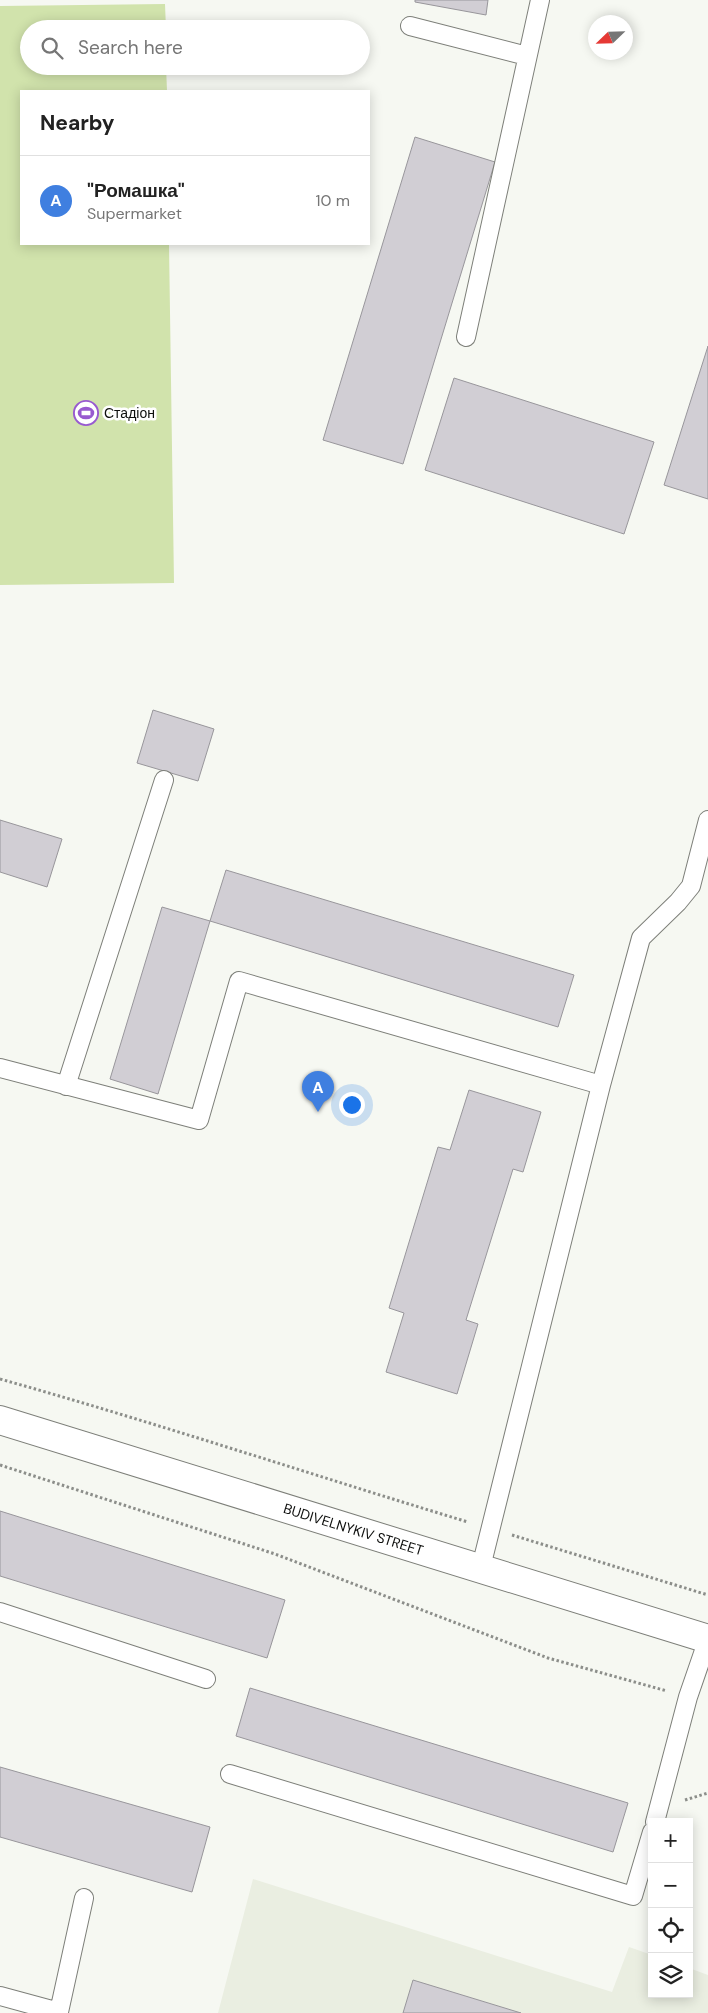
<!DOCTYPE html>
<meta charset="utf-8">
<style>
:root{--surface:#fff;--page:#f2f2f2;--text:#222;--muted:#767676;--line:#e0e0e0;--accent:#0b8043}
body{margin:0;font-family:"DM Sans",sans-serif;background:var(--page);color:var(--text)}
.controls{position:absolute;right:15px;bottom:15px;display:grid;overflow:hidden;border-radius:0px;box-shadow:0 2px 12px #0003}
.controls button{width:45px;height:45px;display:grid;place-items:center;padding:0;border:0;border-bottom:1px solid var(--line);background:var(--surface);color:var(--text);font:25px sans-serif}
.compass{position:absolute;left:588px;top:15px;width:45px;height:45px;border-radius:50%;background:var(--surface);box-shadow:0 2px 12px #0003;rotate:247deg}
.you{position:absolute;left:351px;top:1104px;width:18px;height:18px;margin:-12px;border:4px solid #fff;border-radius:50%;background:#1a73e8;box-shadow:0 0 0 8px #1a73e833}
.badge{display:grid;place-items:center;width:32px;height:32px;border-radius:50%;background:var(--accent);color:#fff;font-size:16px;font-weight:700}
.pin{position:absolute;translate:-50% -41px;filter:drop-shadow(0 1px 2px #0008)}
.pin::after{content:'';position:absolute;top:26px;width:18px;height:15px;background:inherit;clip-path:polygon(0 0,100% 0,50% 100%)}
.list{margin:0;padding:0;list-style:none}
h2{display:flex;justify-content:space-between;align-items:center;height:65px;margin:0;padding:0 20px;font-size:21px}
h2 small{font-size:16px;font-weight:400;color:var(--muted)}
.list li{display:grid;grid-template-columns:32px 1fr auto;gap:15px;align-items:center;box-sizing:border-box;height:90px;padding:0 20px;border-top:1px solid var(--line)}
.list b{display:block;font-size:19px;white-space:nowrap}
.list p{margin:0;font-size:16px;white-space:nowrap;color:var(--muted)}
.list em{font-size:16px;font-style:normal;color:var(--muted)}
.icon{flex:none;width:28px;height:28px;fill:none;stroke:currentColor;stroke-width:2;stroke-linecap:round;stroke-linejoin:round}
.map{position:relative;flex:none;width:708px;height:2013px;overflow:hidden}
.search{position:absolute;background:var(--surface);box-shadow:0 2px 12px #0003;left:20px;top:20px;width:350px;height:55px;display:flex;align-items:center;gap:12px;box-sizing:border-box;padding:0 18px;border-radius:28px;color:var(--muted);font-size:19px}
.panel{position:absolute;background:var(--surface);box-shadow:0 2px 12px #0003;left:20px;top:90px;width:350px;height:155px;border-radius:0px}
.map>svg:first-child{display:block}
</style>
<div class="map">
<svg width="708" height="2013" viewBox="0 0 708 2013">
<rect width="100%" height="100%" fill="#f6f8f2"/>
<path fill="#eaeee1" d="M 253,1879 L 612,1992 L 629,1947 L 652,1955 L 652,1994 L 689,1994 L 689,1968 L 708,1975 L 708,2013 L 218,2013 Z"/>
<path fill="#d1e3ac" d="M 165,4 L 166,29 L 29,29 L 29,66 L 166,66 L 167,91 L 21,91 L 21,244 L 169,244 L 174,583 L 0,585 L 0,6 Z"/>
<path fill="#d1ced4" stroke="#98969b" d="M 415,0 L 488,0 L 486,15 L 415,2 Z
M 415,137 L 495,162 L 403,464 L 323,440 Z
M 708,346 L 708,499 L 664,485 Z
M 454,378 L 654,442 L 624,534 L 425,470 Z
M 153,710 L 214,729 L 198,781 L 137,763 Z
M 0,820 L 62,839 L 47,887 L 0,872 Z
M 226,870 L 574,975 L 558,1027 L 210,921 Z
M 162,907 L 210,921 L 158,1094 L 110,1079 Z
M 469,1090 L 541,1112 L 523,1172 L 513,1169 L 466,1320 L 478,1324 L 457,1394 L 386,1372 L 404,1313 L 389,1308 L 438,1147 L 450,1150 Z
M 0,1511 L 285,1600 L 267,1658 L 0,1576 Z
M 250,1688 L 628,1803 L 613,1852 L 236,1736 Z
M 0,1767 L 210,1827 L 192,1892 L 0,1837 Z
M 413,1980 L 521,2013 L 403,2013 Z"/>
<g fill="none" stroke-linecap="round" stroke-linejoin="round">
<defs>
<path id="service" d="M 410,26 L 527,56
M 466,337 L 540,0
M 0,1068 L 199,1120 L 239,981 L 601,1085
M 66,1086 L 164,780
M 481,1567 L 601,1085 L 641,938 L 678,902 L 691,886 L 708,820
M 0,1612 L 206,1679
M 230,1774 L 633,1896 L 652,1832
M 655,1822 L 688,1697 L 708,1639
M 0,1996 L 59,2012 L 84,1898"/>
<g id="minor">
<path id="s1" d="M 0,1420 L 708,1639"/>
</g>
</defs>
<use href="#service" stroke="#7d7f79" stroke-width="20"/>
<use href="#minor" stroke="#7d7f79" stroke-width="30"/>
<path stroke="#8c8e8a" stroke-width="3" stroke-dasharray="2.5 2.5" stroke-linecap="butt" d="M 0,1379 C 157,1423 312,1475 468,1522
M 0,1465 L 275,1554 L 548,1658 L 667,1691
M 512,1535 L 708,1595
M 685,1800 L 708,1793"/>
<use href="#service" stroke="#fff" stroke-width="18"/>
<use href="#minor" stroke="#fff" stroke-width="28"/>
</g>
<defs>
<symbol id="stadium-ring" viewBox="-11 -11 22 22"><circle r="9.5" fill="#fff" stroke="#985ad0" stroke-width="1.5"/><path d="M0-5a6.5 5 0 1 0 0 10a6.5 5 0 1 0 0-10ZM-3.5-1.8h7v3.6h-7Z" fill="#985ad0"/></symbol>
</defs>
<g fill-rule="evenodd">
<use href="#stadium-ring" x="72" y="399" width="28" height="28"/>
</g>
<g text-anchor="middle" stroke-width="5" stroke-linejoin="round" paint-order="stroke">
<g font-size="14" fill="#0e0f0d" stroke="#fff" text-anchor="start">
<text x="104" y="418">Стадіон</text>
</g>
<g font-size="14" fill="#0e0f0d" stroke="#fff">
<text dy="5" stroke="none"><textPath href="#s1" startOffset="370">BUDIVELNYKIV STREET</textPath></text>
</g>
</g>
</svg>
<div class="controls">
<button>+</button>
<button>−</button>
<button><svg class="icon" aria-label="locate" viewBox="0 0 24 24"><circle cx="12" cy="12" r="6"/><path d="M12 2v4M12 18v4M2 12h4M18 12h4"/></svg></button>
<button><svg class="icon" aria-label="layers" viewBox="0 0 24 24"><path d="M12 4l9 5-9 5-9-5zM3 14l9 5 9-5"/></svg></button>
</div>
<svg class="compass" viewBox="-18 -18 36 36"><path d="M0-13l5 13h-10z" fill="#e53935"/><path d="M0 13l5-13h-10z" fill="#767676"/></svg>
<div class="you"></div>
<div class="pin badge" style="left:318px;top:1112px;background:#3f7fe0">A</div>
<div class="search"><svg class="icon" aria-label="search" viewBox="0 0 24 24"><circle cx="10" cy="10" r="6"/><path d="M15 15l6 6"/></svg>Search here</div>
<section class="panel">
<h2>Nearby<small></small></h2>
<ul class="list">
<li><span class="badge" style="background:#3f7fe0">A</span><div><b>&quot;Ромашка&quot;</b><p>Supermarket</p></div><em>10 m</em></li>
</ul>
</section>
</div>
